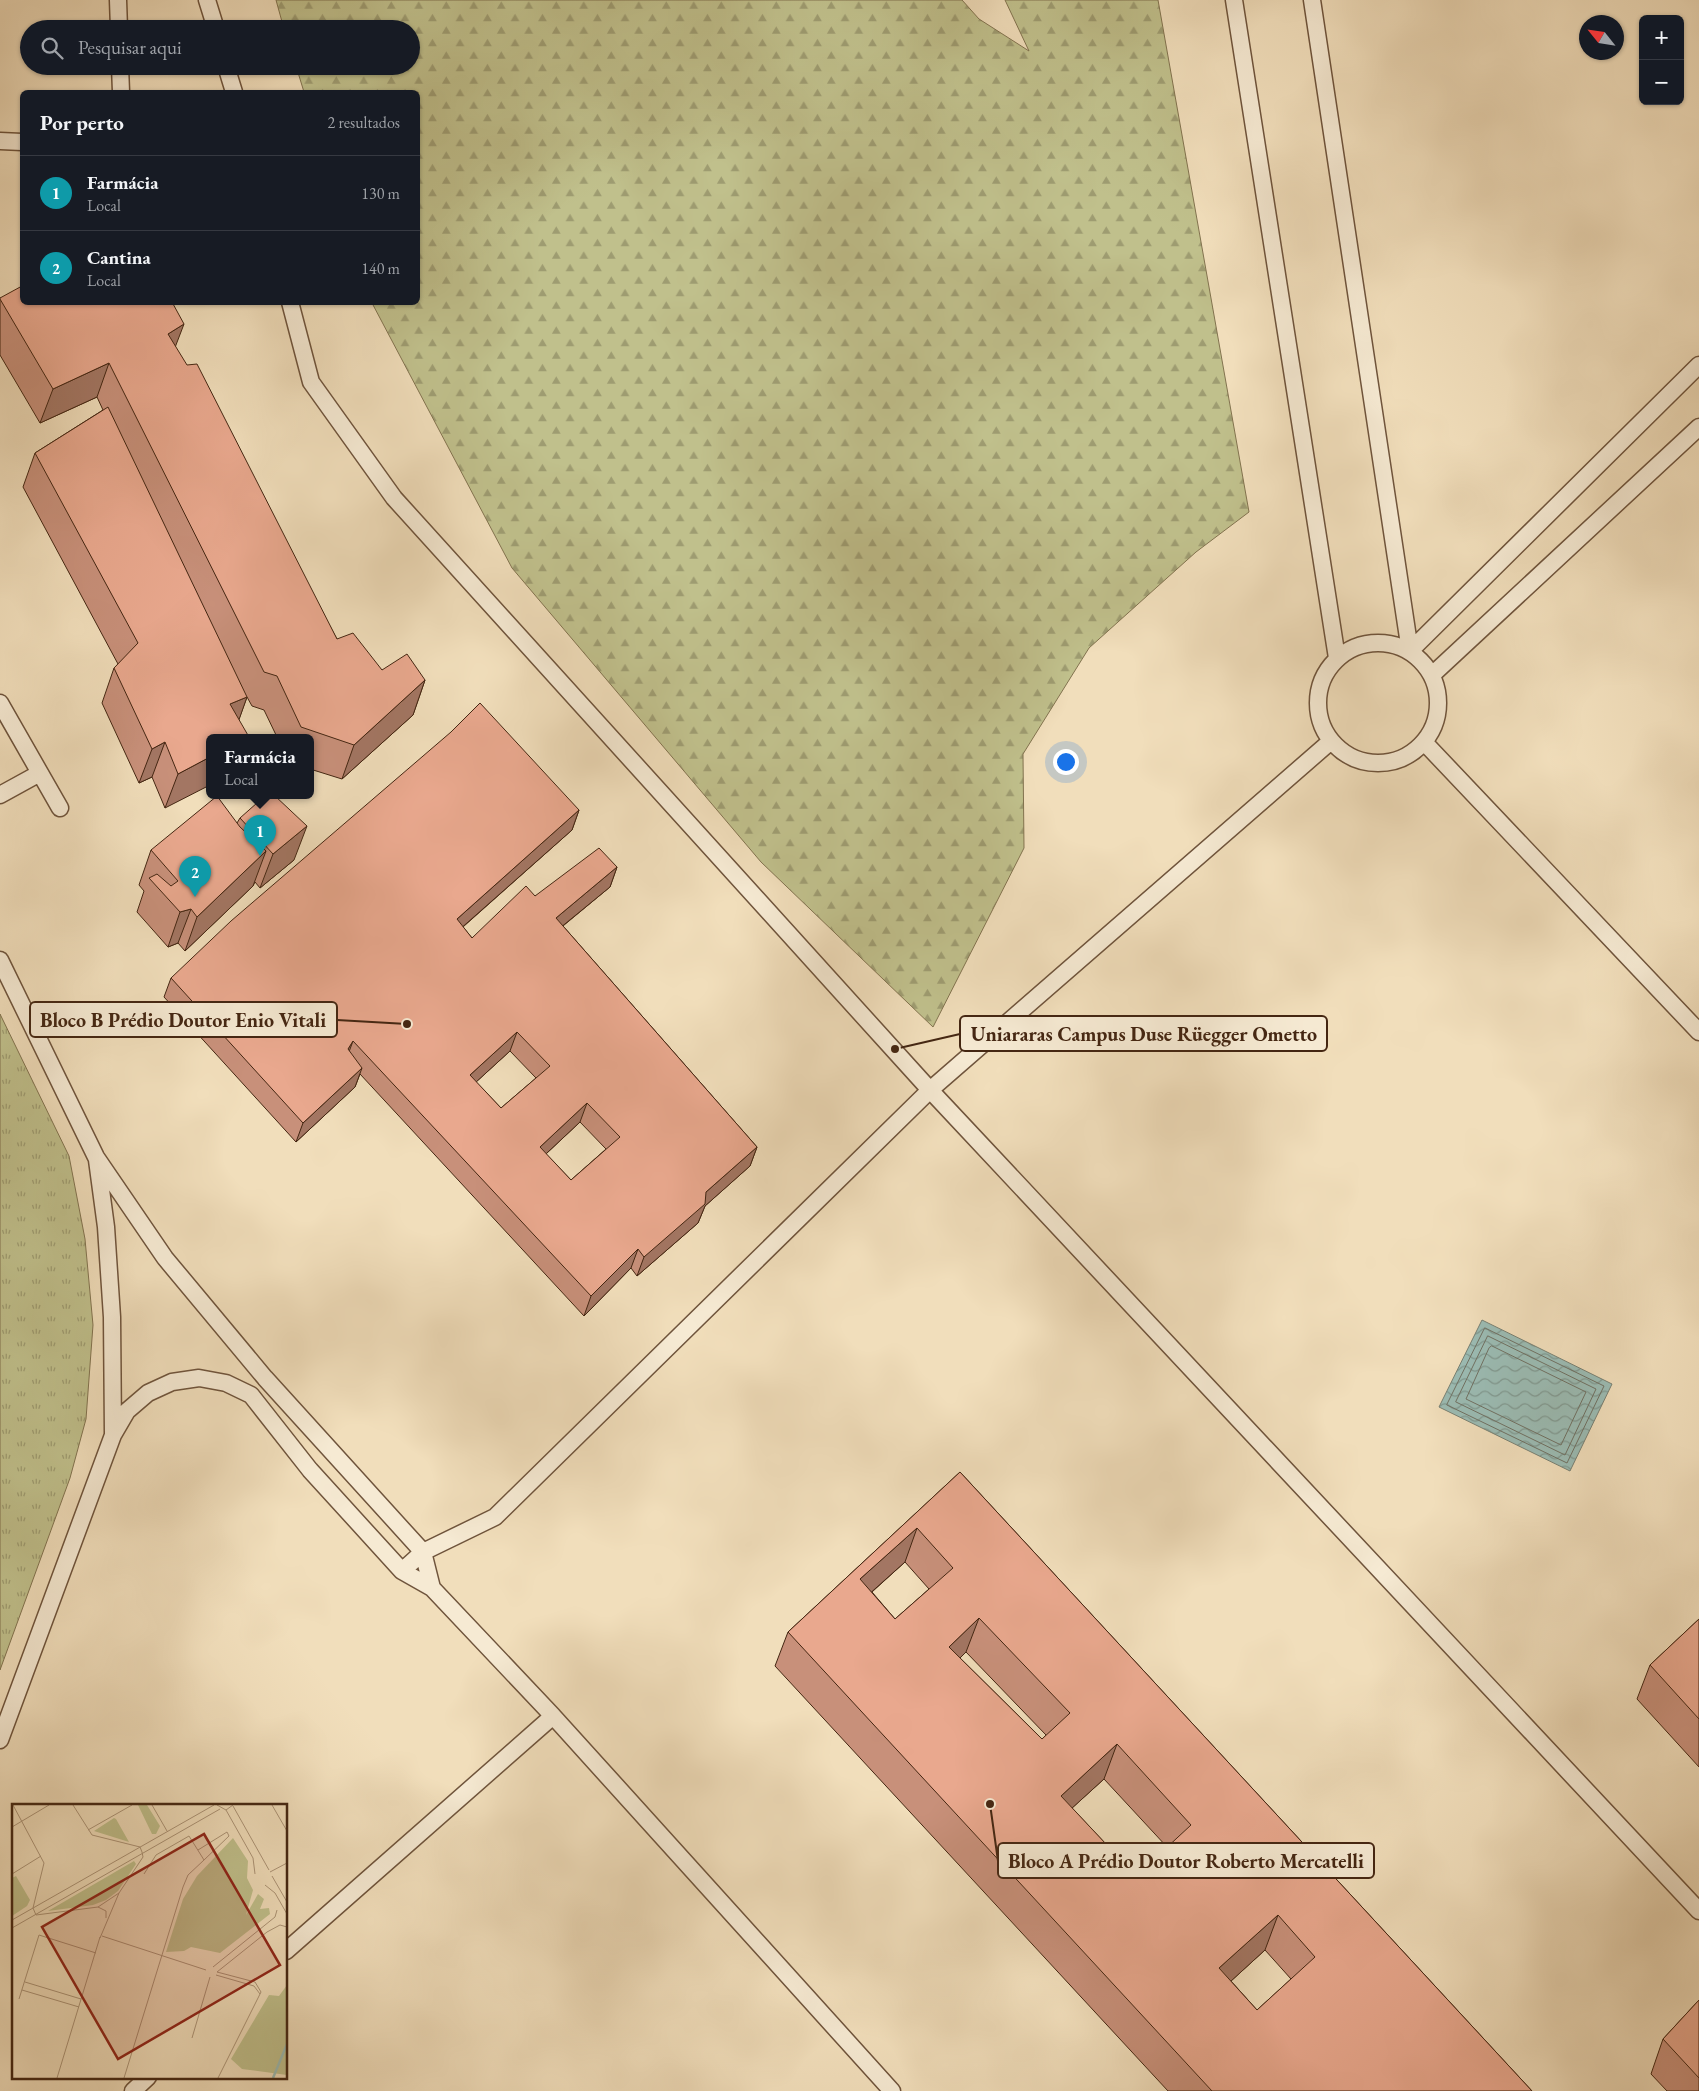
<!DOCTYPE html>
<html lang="pt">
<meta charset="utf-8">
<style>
:root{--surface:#171b24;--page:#242831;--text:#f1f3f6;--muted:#9ea1a6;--line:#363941;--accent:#c59692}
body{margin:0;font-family:"EB Garamond",serif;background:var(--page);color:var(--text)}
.controls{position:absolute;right:15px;top:15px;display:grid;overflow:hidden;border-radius:8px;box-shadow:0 1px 4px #0004}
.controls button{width:45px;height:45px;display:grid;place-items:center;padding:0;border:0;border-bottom:1px solid var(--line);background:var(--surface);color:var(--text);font:25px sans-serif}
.compass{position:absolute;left:1579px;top:15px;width:45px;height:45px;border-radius:50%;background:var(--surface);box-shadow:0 1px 4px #0004;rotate:300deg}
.you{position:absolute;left:1065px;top:761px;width:18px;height:18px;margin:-12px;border:4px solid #fff;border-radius:50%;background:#1a73e8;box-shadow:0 0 0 8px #1a73e833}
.badge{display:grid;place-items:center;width:32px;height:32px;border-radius:50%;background:var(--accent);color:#fff;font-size:16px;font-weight:700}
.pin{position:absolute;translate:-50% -41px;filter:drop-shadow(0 1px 2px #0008)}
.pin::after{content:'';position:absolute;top:26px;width:18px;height:15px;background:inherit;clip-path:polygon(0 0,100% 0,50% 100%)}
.popup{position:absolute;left:206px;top:734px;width:108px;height:65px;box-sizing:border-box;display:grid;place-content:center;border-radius:8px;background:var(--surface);filter:drop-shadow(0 1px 4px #0005);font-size:16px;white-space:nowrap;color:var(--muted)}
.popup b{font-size:19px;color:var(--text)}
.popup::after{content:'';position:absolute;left:50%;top:100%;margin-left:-10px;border:10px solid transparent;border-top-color:var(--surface)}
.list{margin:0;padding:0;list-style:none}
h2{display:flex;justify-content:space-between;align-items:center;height:65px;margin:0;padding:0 20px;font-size:21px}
h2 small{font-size:16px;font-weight:400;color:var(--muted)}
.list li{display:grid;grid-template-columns:32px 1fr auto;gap:15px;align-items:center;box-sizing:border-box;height:75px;padding:0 20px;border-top:1px solid var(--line)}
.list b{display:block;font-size:19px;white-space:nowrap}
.list p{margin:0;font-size:16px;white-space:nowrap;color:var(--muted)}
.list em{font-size:16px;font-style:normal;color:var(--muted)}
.icon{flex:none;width:28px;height:28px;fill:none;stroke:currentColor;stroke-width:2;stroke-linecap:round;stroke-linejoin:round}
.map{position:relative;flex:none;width:1699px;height:2091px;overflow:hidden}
.search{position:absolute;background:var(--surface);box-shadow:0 1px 4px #0004;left:20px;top:20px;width:400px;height:55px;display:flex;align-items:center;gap:12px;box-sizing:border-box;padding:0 18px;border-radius:28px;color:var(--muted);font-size:19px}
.panel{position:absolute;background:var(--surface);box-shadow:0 1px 4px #0004;left:20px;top:90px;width:400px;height:215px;border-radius:8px}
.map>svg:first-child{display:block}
</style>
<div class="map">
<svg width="1699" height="2091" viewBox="0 0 1699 2091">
<defs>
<pattern id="grass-tufts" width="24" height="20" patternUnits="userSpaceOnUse" patternTransform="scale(1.25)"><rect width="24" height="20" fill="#c0c08c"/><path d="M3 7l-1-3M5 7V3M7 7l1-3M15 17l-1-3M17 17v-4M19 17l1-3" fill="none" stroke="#9e9c71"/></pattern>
<pattern id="forest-firs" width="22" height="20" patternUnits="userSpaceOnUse" patternTransform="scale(1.25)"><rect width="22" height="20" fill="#c0c08c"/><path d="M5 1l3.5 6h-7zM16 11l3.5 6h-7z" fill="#9e9c71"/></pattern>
<pattern id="water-waves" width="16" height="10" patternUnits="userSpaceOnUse" patternTransform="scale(1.25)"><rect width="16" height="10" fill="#9bbcb4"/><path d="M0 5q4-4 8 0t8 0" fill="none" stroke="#809991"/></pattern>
</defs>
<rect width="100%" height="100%" fill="#f1debb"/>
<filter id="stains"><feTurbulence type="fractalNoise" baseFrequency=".004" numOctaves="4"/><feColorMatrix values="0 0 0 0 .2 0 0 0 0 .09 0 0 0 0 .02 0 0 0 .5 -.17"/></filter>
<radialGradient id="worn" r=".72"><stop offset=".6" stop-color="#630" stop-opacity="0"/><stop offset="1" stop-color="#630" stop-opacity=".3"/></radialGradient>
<path fill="url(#grass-tufts)" stroke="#82734f" d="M 0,1014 L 69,1156 L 85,1239 L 93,1325 L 86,1419 L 70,1478 L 0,1670 Z"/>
<path fill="url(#forest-firs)" stroke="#82734f" d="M 276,0 L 962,0 L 979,19 L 1029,51 L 1005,0 L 1158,0 L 1249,512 L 1196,552 L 1089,648 L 1023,754 L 1024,848 L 933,1027 L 761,862 L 512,568 L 372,303 L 418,302 L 418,92 L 304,92 L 296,66 L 411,66 L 411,29 L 284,29 Z"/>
<path fill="url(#water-waves)" stroke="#788073" d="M 1482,1320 L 1612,1384 L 1570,1471 L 1439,1407 Z"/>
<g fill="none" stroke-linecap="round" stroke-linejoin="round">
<path stroke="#707163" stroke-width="1" d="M 1485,1328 L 1604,1386 L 1567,1463 L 1447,1405 Z
M 1488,1336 L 1596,1389 L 1565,1455 L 1456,1402 Z
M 1492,1346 L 1586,1392 L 1561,1445 L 1466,1399 L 1489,1348 Z"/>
<defs>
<path id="lane" d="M 118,0 L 119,29
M 207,0 L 216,29
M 1234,0 L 1337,658
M 1312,0 L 1410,651
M 120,66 L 121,92
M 226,66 L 234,92
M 0,141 L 22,142
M 290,302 L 311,382 L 394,498 L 930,1090 L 1699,1911
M1318 703a60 60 0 1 1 120 0a60 60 0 1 1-120 0Z
M 1410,651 L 1699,365
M 1432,675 L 1699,427
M 0,703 L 60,808
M 1424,742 L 1699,1032
M 0,795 L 40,773
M 0,960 L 96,1157 L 165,1258 L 265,1378 L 423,1552 L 432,1588
M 97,1160 L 106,1227 L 112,1317 L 113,1435
M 402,1571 L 423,1552 L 495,1517 L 930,1090 L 1331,741
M 0,1740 L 113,1435 L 127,1411 L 148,1393 L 172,1382 L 199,1378 L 226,1383 L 251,1395 L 310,1470 L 402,1571 L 432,1588 L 553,1716 L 892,2091
M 286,1951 L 553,1716
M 133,2091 L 148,2077"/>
</defs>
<use href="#lane" stroke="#6f543c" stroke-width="19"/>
<use href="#lane" stroke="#f6ead3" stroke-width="16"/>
</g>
<path fill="#c8907a" stroke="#442612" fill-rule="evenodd" d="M 0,298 L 175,347 L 337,639 L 382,670 L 425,680 L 413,715 L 342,779 L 310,769 L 310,737 L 277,737 L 264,710 L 252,706 L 247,697 L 239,719 L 165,808 L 152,777 L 139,783 L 102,703 L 114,668 L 118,664 L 23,487 L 35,453 L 103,410 L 97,397 L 40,423 L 0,355 Z
M 579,810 L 572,830 L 463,927 L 472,938 L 535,896 L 617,867 L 610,887 L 563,926 L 757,1147 L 750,1166 L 705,1206 L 698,1223 L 637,1276 L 631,1268 L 584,1316 L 360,1074 L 355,1087 L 296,1142 L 164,997 L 171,978 ZM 510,1051 L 536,1078 L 501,1108 L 476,1082 ZM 580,1122 L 606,1149 L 571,1180 L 546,1154 Z
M 240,818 L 294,860 L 260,888 L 255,882 L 253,886 L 185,951 L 178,943 L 168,947 L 137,912 L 144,891 L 139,885 L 151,850 L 237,823 Z
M 960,1472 L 1532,2091 L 1168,2091 L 775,1666 L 788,1632 ZM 905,1562 L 929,1589 L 895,1619 L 872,1592 ZM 966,1652 L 1046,1735 L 1042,1739 L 960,1658 ZM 1104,1779 L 1167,1847 L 1136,1876 L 1072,1808 ZM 1265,1950 L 1291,1979 L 1257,2010 L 1231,1981 Z
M 1699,1619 L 1699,1767 L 1637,1699 L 1650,1665 Z
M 1699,2000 L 1699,2091 L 1667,2091 L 1651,2074 L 1663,2039 Z"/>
<path fill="#a37663" stroke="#442612" d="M 184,324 L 171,358 L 168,334 Z
M 109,363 L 97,397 L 40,423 L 53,389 Z
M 425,680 L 413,715 L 342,779 L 354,745 Z
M 247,697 L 235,731 L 230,704 Z
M 165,742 L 152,777 L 139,783 L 152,749 Z
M 210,757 L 210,785 L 165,808 L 178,774 Z
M 579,810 L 572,830 L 450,938 L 457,919 Z
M 307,826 L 294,860 L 260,888 L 273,854 Z
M 266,851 L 253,886 L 185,951 L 197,917 Z
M 617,867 L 610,887 L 549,937 L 556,918 Z
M 191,909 L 178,943 L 168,947 L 180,912 Z
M 517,1032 L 510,1051 L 463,1094 L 470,1075 Z
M 353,1041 L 346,1060 L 348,1049 Z
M 362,1068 L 355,1087 L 296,1142 L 303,1123 Z
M 587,1103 L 580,1122 L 533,1166 L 540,1147 Z
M 757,1147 L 750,1166 L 705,1206 L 698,1223 L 637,1276 L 644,1257 L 706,1192 Z
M 638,1249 L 631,1268 L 584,1316 L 591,1296 Z
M 917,1528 L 905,1562 L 848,1613 L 860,1579 Z
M 979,1618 L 966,1652 L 937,1681 L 949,1647 Z
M 1117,1744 L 1104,1779 L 1048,1830 L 1061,1796 Z
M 1278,1915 L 1265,1950 L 1207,2003 L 1219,1968 Z"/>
<path fill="#e9a88e" stroke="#442612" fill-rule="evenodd" d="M 22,286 L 22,302 L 172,302 L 184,324 L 168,334 L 187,365 L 197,364 L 337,639 L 353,633 L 382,670 L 407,654 L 425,680 L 354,745 L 301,727 L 277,676 L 264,672 L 109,363 L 53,389 L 0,299 L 0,298 Z
M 108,407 L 247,697 L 230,704 L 249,737 L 210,737 L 210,757 L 178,774 L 165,742 L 152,749 L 114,668 L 138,643 L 35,453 Z
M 480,703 L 579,810 L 457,919 L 472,938 L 526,886 L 535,896 L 599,848 L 617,867 L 556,918 L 757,1147 L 706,1192 L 705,1204 L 644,1257 L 638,1249 L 591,1296 L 353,1041 L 348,1049 L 362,1068 L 303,1123 L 171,978 L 231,921 L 451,732 ZM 517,1032 L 550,1066 L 501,1108 L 470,1075 ZM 587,1103 L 620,1137 L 571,1180 L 540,1147 Z
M 266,795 L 274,795 L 307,826 L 273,854 L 240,818 Z
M 217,796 L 240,827 L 266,851 L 197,917 L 191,909 L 180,912 L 149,878 L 157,874 L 171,886 L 178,881 L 151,850 Z
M 960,1472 L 1532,2091 L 1212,2091 L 788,1632 ZM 917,1528 L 953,1568 L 895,1619 L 860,1579 ZM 979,1618 L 1070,1713 L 1042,1739 L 949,1647 ZM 1117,1744 L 1191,1825 L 1136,1876 L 1061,1796 ZM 1278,1915 L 1315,1957 L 1257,2010 L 1219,1968 Z
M 1699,1619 L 1699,1719 L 1650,1665 Z
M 1699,2000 L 1699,2078 L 1663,2039 Z"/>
<g transform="translate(12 1804)">
<rect width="275" height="275" fill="#f1debb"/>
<path d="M 126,1 L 135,1 L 148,22 L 144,30 L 140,30 ZM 102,14 L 104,15 L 117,38 L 82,27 ZM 122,57 L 124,60 L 106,87 L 94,96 L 81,101 L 36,107 ZM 4,72 L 18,96 L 15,102 L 0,112 L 0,74 Z" fill="#c0c08c"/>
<path d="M 221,34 L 236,57 L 235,74 L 241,86 L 234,111 L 246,90 L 252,95 L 248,105 L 257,104 L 258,110 L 208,149 L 179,143 L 172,147 L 154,148 L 171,95 L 185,72 ZM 275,181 L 275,271 L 230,265 L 219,255 L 257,191 L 267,192 Z" fill="#c0c08c"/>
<path fill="none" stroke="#9bbcb4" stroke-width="2.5" d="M 261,274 L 275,240"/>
<path fill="none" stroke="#ac9477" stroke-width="1" d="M 1,1 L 32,59 L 21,104 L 24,111 L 86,103 L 107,89M 61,1 L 80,31 L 128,43 L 130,48 L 131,53 L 107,89 L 88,134M 140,1 L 155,27M 205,1 L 214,6 L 221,1M 260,1 L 275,27M 221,2 L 257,66M 214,6 L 241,54 L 243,70M 0,23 L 37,1M 76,26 L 120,1M 186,46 L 215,28 L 217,32 L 192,56M 258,68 L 275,59M 0,70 L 29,52M 260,72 L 275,98M 253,81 L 263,89 L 275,110M 86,103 L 94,107 L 94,114M 0,116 L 202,1M 0,124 L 208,5M 90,132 L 194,166M 201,163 L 263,113 L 265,106M 205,168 L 243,178 L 249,188 L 206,274M 205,168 L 255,128 L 268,121 L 275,123M 204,171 L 242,182 L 248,190M 13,178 L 69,195M 10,186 L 67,203M 7,195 L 27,131 L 84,149M 180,234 L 198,173M 45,274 L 88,133M 112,274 L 171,83 L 176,71 L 192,56 L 177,32 L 144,51 L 132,70"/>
<path fill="#8f2418" fill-opacity="0.15" stroke="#8f2418" stroke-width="2.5" d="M 192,30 L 268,161 L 106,255 L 30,123 Z"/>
<rect width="275" height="275" fill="none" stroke="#442612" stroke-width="2.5"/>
</g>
<path fill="none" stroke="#442612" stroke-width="2" d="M407 1024L337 1020M895 1049L960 1034M990 1804L998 1861"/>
<g fill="#442612" stroke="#f6ead3" stroke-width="2">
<circle cx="407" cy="1024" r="5"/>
<circle cx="895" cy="1049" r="5"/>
<circle cx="990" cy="1804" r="5"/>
</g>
<g fill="#f6ead3" stroke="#442612" stroke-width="2">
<rect x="30" y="1002" width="307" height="35" rx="5"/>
<rect x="960" y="1016" width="367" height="35" rx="5"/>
<rect x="998" y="1843" width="376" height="35" rx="5"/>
</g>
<g font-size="20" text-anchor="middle" font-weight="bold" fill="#442612">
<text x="183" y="1027">Bloco B Prédio Doutor Enio Vitali</text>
<text x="1144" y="1041">Uniararas Campus Duse Rüegger Ometto</text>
<text x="1186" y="1868">Bloco A Prédio Doutor Roberto Mercatelli</text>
</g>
<rect width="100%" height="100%" filter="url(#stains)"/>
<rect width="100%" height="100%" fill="url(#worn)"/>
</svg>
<div class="controls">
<button>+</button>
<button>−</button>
</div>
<svg class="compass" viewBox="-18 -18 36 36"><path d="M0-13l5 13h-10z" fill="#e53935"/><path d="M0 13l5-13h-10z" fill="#9ea1a6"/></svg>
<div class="you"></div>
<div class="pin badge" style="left:260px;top:856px;background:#0f9aa8">1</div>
<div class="popup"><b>Farmácia</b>Local</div>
<div class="pin badge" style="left:195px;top:897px;background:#0f9aa8">2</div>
<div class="search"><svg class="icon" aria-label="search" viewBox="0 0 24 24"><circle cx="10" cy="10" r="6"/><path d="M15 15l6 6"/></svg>Pesquisar aqui</div>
<section class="panel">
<h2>Por perto<small>2 resultados</small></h2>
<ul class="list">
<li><span class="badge" style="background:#0f9aa8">1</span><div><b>Farmácia</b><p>Local</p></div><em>130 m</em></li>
<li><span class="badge" style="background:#0f9aa8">2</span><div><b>Cantina</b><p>Local</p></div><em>140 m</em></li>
</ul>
</section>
</div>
